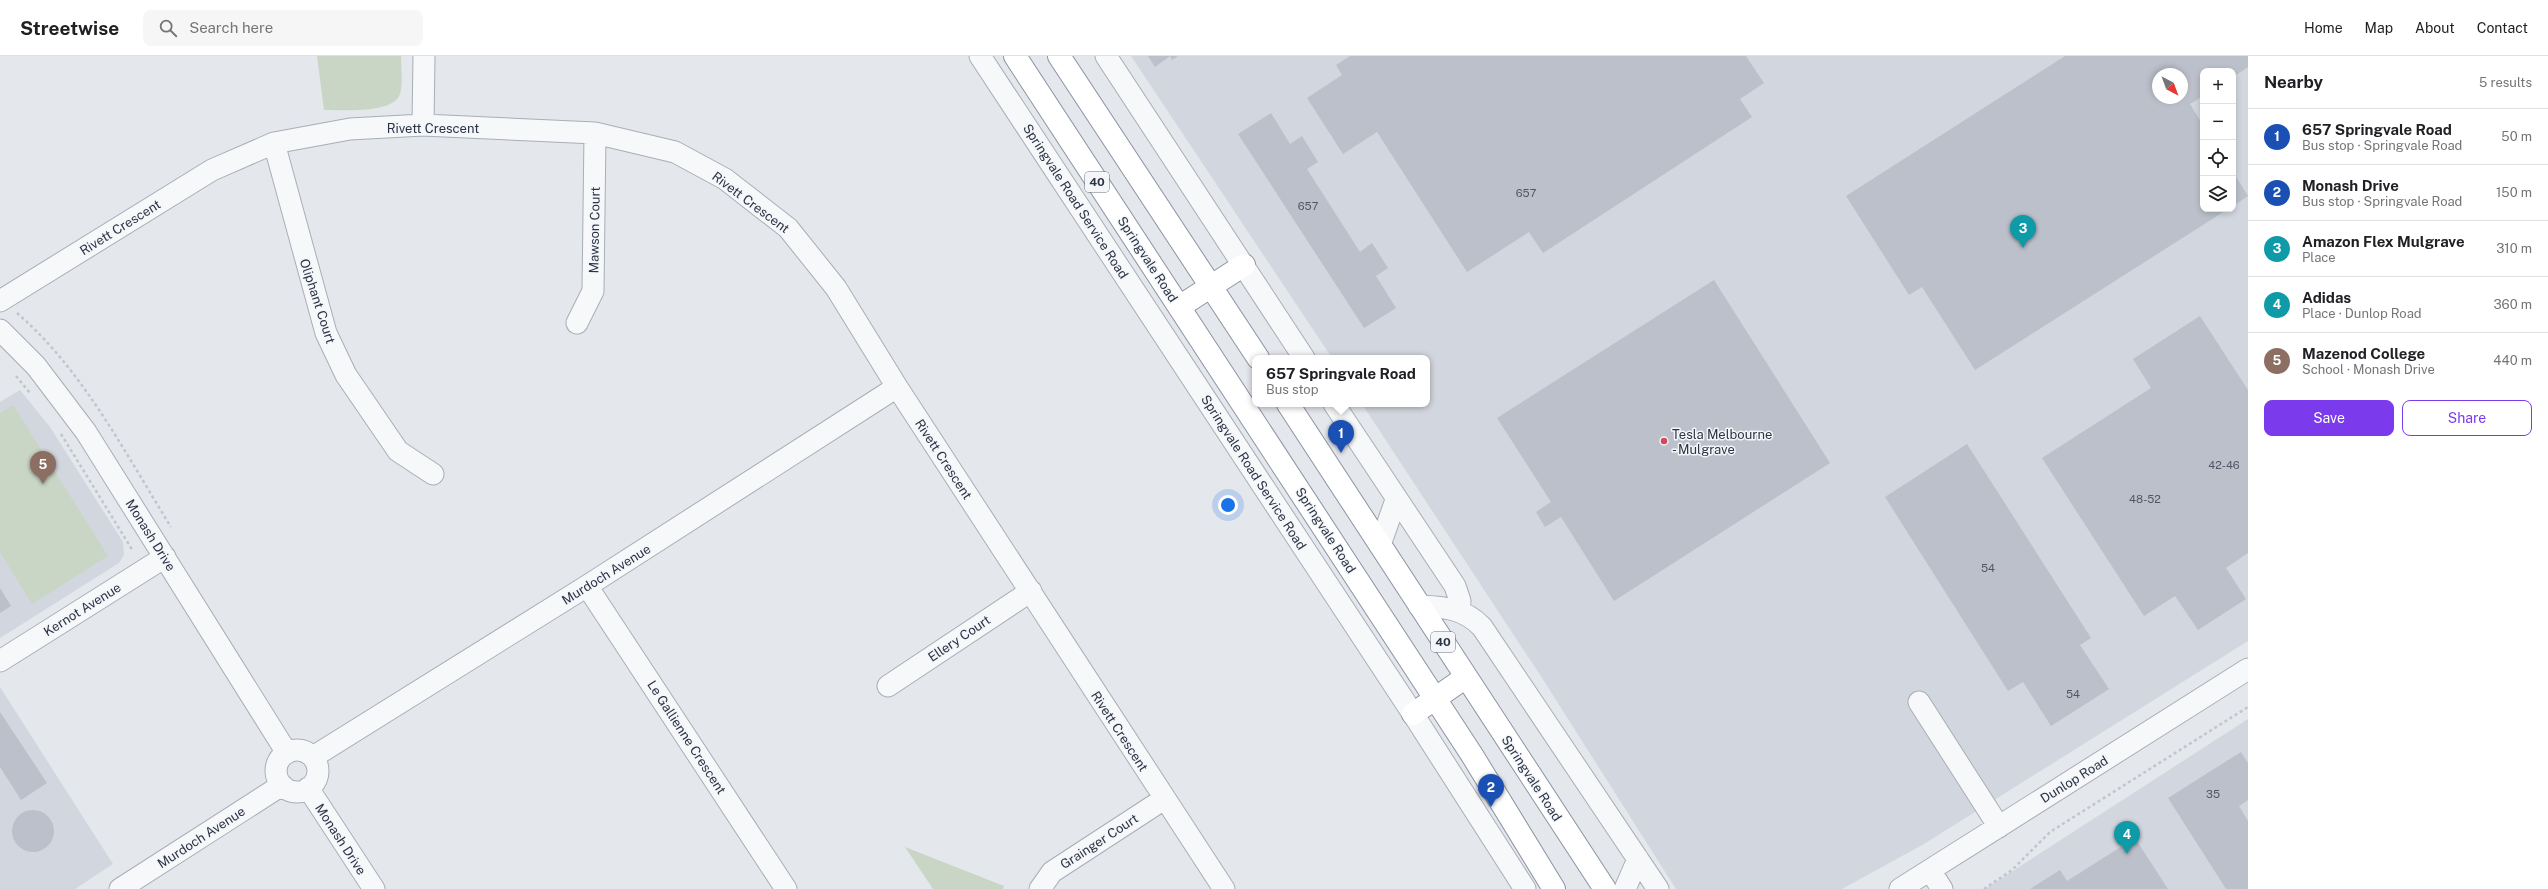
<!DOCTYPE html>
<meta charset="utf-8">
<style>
:root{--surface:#fff;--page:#f6f6f6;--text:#202124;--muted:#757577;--line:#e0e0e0;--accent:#7c3aed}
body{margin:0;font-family:"Public Sans",sans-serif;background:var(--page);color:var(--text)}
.controls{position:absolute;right:12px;top:12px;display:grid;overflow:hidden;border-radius:8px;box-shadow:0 2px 6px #0003}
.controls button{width:36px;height:36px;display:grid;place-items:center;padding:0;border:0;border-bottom:1px solid var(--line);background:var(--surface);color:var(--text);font:20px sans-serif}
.compass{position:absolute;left:2152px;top:12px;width:36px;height:36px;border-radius:50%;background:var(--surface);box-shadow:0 2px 6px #0003;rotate:139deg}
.you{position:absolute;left:1228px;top:449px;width:14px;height:14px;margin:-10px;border:3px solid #fff;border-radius:50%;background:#1a73e8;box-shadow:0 0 0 6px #1a73e833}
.badge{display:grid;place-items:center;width:26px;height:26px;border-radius:50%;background:var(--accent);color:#fff;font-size:13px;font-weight:700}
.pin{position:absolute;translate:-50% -33px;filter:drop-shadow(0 1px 2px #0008)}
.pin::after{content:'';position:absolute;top:21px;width:14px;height:12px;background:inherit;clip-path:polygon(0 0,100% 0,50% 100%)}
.popup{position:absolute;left:1252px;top:299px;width:178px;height:52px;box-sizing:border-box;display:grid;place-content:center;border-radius:8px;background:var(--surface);filter:drop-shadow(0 1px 3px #0005);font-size:13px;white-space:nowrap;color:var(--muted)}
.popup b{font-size:15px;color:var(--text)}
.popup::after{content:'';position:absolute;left:50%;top:100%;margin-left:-8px;border:8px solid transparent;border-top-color:var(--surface)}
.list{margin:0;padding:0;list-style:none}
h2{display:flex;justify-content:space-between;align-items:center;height:52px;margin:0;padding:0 16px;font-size:17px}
h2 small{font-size:13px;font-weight:400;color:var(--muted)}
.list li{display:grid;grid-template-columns:26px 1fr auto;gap:12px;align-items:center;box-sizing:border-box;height:56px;padding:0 16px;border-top:1px solid var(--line)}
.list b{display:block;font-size:15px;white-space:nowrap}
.list p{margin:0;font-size:13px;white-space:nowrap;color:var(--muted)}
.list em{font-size:13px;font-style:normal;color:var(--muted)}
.actions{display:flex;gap:8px;padding:12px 16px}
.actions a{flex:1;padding:9px 0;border:1px solid var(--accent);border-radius:8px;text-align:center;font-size:14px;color:var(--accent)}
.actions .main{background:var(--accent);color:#fff}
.icon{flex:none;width:22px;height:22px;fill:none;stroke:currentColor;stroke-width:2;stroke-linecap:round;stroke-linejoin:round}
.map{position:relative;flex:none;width:2248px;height:833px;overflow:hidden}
header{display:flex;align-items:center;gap:24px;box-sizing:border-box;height:56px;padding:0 20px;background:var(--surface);border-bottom:1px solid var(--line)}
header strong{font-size:19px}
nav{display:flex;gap:22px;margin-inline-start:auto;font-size:14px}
.search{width:280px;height:36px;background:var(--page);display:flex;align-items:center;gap:10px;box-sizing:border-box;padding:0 14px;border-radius:8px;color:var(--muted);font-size:15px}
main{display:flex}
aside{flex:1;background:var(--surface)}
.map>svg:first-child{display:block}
</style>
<header>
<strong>Streetwise</strong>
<div class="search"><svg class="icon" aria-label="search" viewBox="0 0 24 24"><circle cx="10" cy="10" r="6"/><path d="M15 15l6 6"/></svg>Search here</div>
<nav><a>Home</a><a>Map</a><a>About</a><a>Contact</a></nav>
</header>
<main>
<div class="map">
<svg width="2248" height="833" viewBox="0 0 2248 833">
<rect width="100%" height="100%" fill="#e4e7ec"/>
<path fill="#d2d6de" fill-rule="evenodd" d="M 1131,0 L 2248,0 L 2248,585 L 1924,788 L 1842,833 L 1676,833 L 1542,622 L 1362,348 L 1427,348 L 1427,302 L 1332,302 ZM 2203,15 L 2233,15 L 2233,153 L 2203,153 ZM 2158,18 L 2182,18 L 2182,42 L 2158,42 Z
M 20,334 L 50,371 L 123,486 L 124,499 L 119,507 L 0,582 L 0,346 Z
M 0,631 L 113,808 L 75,833 L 0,833 Z
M 2248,663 L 2248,833 L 1985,833 Z"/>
<path fill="#c9d6c5" d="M 317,0 L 401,0 C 401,11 403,27 400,38 C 394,58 341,54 324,54 Z
M 13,349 L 108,500 L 32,548 L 0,496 L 0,357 Z
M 905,791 L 1004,830 L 1003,833 L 933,833 Z"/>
<path fill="#bbc0ca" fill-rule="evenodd" d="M 1148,0 L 1178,0 L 1172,4 L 1170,0 L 1155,11 Z
M 1350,0 L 1746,0 L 1764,27 L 1740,43 L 1752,61 L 1543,197 L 1529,176 L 1467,216 L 1377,76 L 1343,98 L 1307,42 L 1342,19 L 1336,9 Z
M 2065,0 L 2248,0 L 2248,11 L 2233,21 L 2233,15 L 2203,15 L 2203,40 L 2190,48 L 2203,69 L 2203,153 L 2228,153 L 1975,314 L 1922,231 L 1909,239 L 1846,140 ZM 2158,18 L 2182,18 L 2182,42 L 2158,42 Z
M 1271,57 L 1290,88 L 1302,80 L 1318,106 L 1307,113 L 1360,196 L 1372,187 L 1388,212 L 1376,220 L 1396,252 L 1364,272 L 1238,78 Z
M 2233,116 L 2248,140 L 2233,150 Z
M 1714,224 L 1830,407 L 1614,545 L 1561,461 L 1545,471 L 1536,456 L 1551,446 L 1497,362 Z
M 2200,260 L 2248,334 L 2248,497 L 2226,512 L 2246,543 L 2198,574 L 2175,540 L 2144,560 L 2042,402 L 2151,332 L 2133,303 Z
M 1967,388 L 2091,582 L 2080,589 L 2109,633 L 2051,670 L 2023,626 L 2008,635 L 1885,441 Z
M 0,532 L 11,550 L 0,557 Z
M 0,656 L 47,727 L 21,744 L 0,711 Z
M 2241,696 L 2248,707 L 2248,744 L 2239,750 L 2248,765 L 2248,833 L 2226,833 L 2168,742 Z
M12 775a21 21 0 1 1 42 0a21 21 0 1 1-42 0Z
M 2135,782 L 2168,833 L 2030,833 L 2060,814 L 2067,825 Z"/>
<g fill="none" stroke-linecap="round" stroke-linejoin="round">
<defs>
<path id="minor" d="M 980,0 L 1413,658 L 1525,833
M 1106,0 L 1304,302
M 423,69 L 424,0
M 274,87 L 326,277 L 346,319 L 398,395 L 433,418
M 0,245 L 212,114 L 274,87 L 350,73 L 423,69 L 595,77 L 675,96 L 725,123 L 788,172 L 836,232 L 897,331 L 1224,833
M 577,267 L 593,235 L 595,77
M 0,274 L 36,310 L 86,376 L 287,697
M 1334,348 L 1455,530 L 1460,545 L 1459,554
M 1380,489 L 1396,444
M 587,530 L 786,833
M 1419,550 C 1444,551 1464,552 1482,571 L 1658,833
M 0,605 L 165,501
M 888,630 L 1031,535
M 1919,646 L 1999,771
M276 715a21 21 0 1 1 42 0a21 21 0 1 1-42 0Z
M 313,701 L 587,530 L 897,331
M 308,732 L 374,833
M 1930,814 L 1942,833
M 120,833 L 282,729
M 1040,833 L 1052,816 L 1164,743
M 1625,833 L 1638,803
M 1900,833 L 2248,613"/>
<path id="highway" d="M 1015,0 L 1472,699 L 1554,833
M 1059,0 L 1258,302
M 1179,251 L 1244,209
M 1288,348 L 1605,833
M 1413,658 L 1466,621"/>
</defs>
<use href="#minor" stroke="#a9aeb7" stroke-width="23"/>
<use href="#highway" stroke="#8b94a3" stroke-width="24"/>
<path stroke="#c2c5cb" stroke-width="2.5" stroke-dasharray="3 3" stroke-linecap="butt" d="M 17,257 C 83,314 125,397 171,471
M 16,320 L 30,337
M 61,378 L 133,495
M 1984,833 L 2012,814 L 2050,776 L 2248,651"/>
<use href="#minor" stroke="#f7f8fa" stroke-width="21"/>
<use href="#highway" stroke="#fff" stroke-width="22"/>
</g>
<circle fill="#d1495b" stroke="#f4f6f9" stroke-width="1.5" cx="1664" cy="385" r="4"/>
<g text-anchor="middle" stroke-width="3" stroke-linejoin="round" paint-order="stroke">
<g font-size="11" fill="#4f5766">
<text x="1526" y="141">657</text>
<text x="1308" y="154">657</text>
<text x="2224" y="413">42-46</text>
<text x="2145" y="447">48-52</text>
<text x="1988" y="516">54</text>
<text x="2073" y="642">54</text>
<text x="2213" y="742">35</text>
</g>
<g fill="#f4f6f9" stroke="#676e7b" stroke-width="1">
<rect x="1085" y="116" width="24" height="20" rx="3"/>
<rect x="1431" y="576" width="24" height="20" rx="3"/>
</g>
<g font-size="12" font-weight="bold" fill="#2b3445">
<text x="1097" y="130">40</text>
<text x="1443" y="590">40</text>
</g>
<g font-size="13" fill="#2b3445" stroke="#f4f6f9">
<text x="433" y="77">Rivett Crescent</text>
<text transform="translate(1076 145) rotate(57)" y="5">Springvale Road Service Road</text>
<text transform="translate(751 146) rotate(37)" y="5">Rivett Crescent</text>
<text transform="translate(120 171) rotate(-32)" y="5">Rivett Crescent</text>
<text transform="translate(594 174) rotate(-89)" y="5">Mawson Court</text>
<text transform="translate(1148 203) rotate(57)" y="5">Springvale Road</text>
<text transform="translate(318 245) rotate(72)" y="5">Oliphant Court</text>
<text transform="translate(944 403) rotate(57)" y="5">Rivett Crescent</text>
<text transform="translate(1254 416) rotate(57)" y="5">Springvale Road Service Road</text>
<text transform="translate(1326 474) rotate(57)" y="5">Springvale Road</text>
<text transform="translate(151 479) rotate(58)" y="5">Monash Drive</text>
<text transform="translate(606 518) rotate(-32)" y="5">Murdoch Avenue</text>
<text transform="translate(82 553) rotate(-32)" y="5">Kernot Avenue</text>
<text transform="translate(959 582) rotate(-34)" y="5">Ellery Court</text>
<text transform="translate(1120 675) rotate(57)" y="5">Rivett Crescent</text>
<text transform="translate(687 681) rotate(57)" y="5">Le Gallienne Crescent</text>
<text transform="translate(1532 722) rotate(57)" y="5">Springvale Road</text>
<text transform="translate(2074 723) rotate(-32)" y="5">Dunlop Road</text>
<text transform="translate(201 781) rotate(-33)" y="5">Murdoch Avenue</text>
<text transform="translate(341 783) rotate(57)" y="5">Monash Drive</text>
<text transform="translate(1099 785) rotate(-33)" y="5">Grainger Court</text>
</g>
<g font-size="13" fill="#2b3445" stroke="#f4f6f9" text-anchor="start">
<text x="1672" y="383">Tesla Melbourne<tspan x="1672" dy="15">- Mulgrave</tspan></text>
</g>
</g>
</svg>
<div class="controls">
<button>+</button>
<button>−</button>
<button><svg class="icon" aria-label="locate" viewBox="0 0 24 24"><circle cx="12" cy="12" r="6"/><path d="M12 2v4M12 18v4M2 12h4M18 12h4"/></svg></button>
<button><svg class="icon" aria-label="layers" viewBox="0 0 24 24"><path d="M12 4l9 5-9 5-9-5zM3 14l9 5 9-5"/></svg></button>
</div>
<svg class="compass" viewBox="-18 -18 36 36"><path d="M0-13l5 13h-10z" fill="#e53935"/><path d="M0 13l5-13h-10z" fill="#757577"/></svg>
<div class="you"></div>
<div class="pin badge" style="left:1341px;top:397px;background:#1a4fb4">1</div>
<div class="popup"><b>657 Springvale Road</b>Bus stop</div>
<div class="pin badge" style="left:1491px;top:751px;background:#1a4fb4">2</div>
<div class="pin badge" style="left:2023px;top:192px;background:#0f9aa8">3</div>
<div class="pin badge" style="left:2127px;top:798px;background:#0f9aa8">4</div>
<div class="pin badge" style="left:43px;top:428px;background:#8d6e63">5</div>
</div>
<aside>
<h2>Nearby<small>5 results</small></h2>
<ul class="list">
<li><span class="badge" style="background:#1a4fb4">1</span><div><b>657 Springvale Road</b><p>Bus stop · Springvale Road</p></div><em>50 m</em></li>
<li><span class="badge" style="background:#1a4fb4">2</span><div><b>Monash Drive</b><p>Bus stop · Springvale Road</p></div><em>150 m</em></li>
<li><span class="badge" style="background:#0f9aa8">3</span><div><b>Amazon Flex Mulgrave</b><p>Place</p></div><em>310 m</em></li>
<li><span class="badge" style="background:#0f9aa8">4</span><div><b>Adidas</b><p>Place · Dunlop Road</p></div><em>360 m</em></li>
<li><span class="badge" style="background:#8d6e63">5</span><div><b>Mazenod College</b><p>School · Monash Drive</p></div><em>440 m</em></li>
</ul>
<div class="actions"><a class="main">Save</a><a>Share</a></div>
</aside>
</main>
